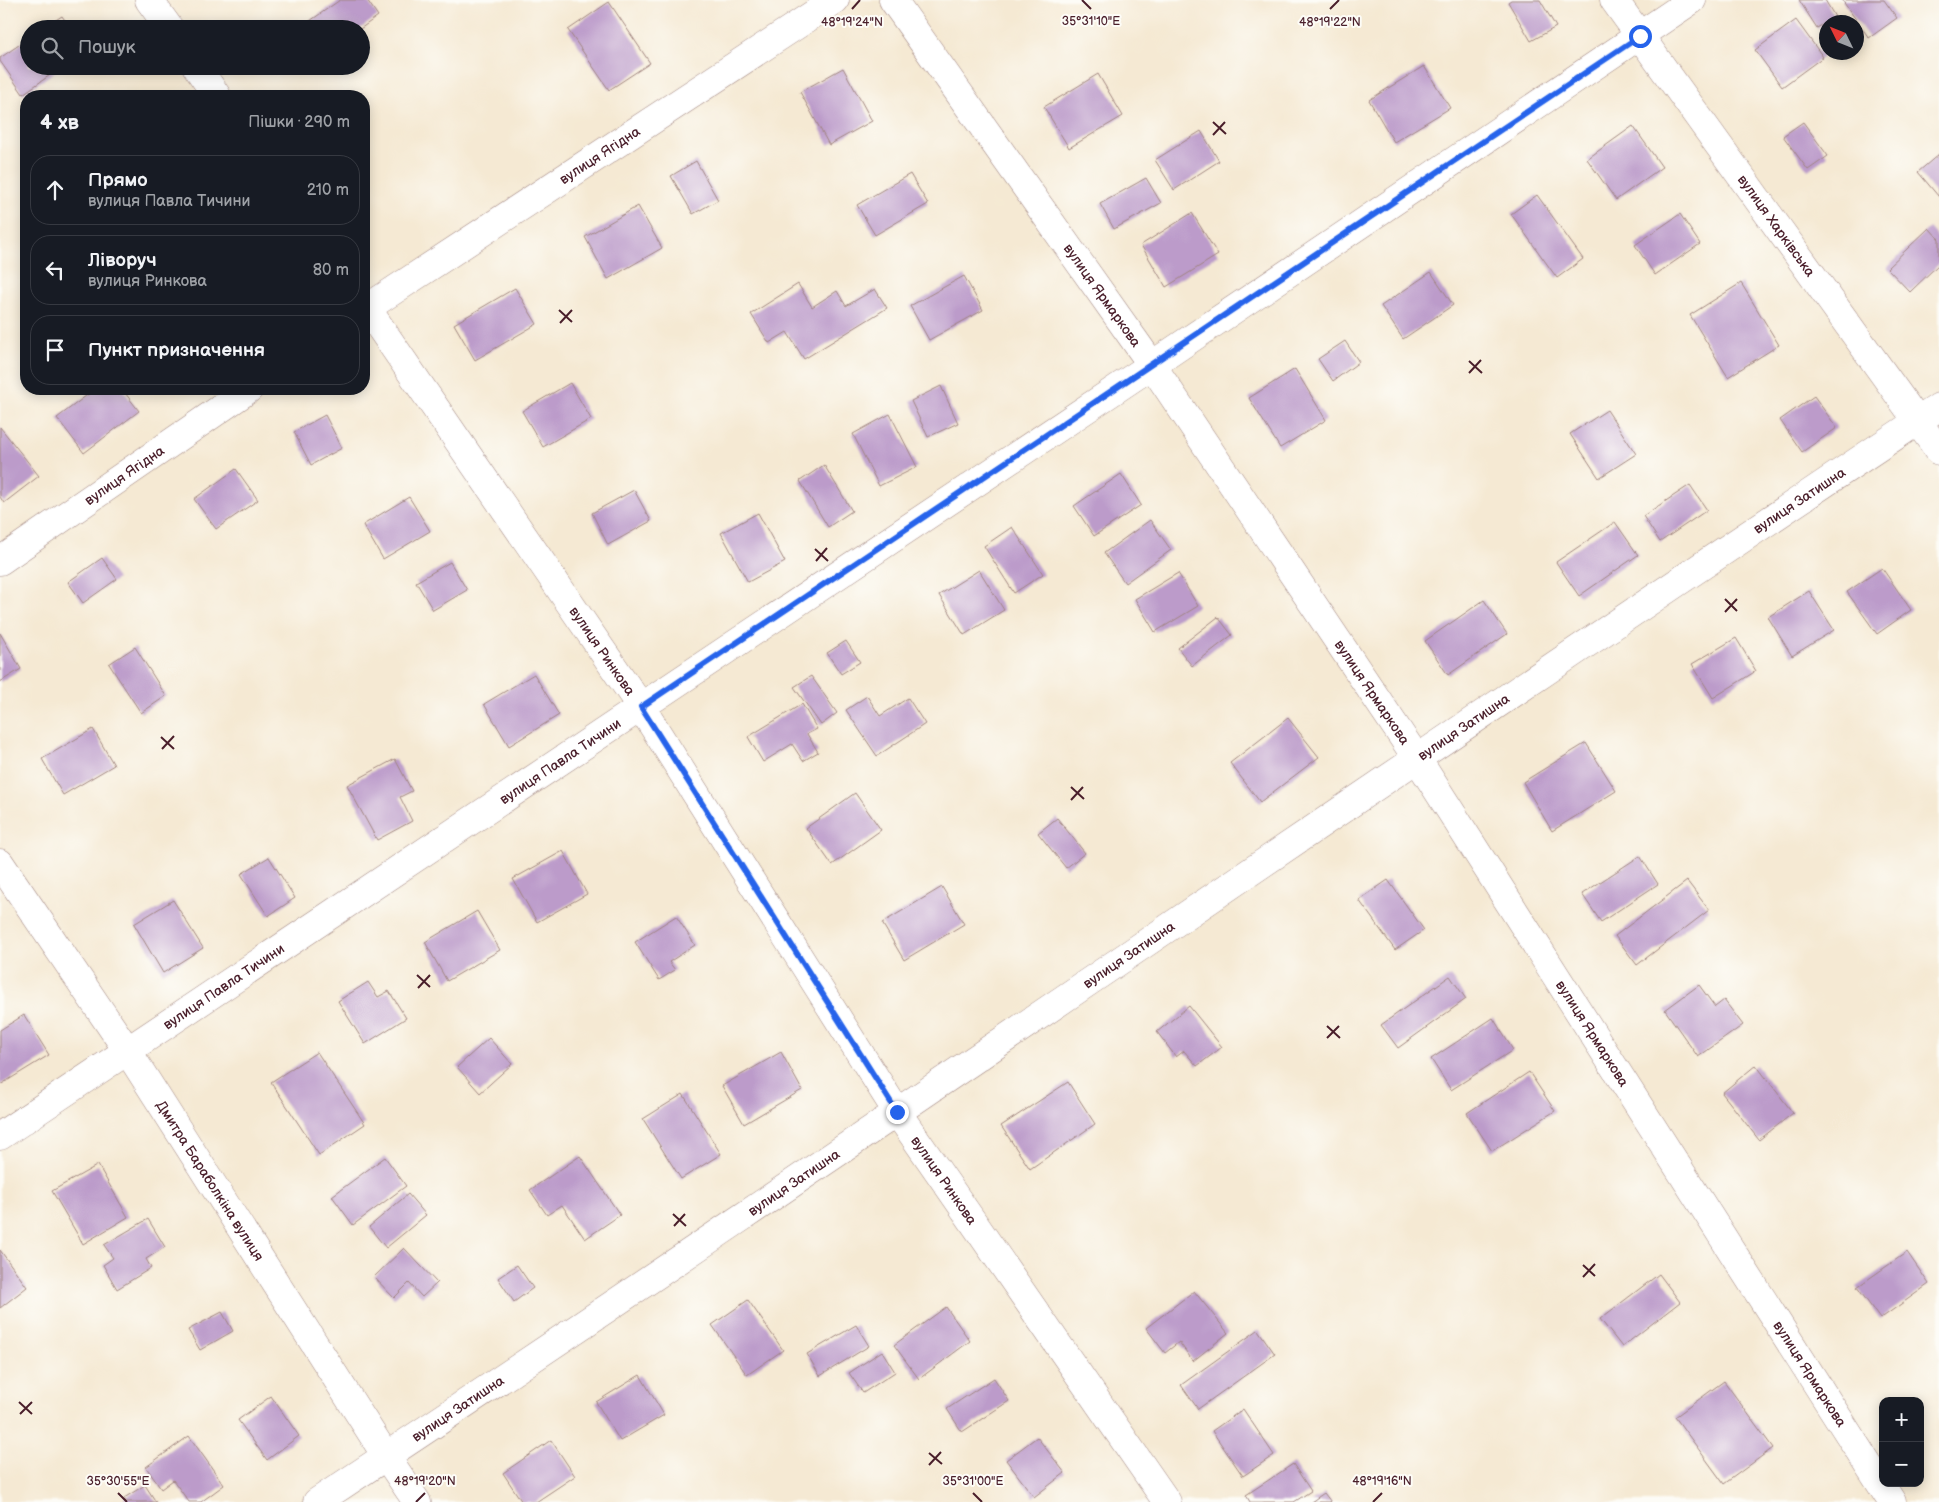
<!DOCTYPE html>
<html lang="uk">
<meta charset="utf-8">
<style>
:root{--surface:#171b24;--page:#242831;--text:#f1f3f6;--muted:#9ea1a6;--line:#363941}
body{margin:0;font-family:"Balsamiq Sans",sans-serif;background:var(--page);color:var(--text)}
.controls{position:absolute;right:15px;bottom:15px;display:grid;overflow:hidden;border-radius:10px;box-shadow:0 2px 12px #0003}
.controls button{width:45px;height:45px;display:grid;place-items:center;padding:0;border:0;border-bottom:1px solid var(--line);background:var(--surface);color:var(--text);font:25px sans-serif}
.compass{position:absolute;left:1819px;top:15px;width:45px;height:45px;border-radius:50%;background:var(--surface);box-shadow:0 2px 12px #0003;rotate:313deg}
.stop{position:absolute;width:15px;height:15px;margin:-11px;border:4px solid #2563eb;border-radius:50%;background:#fff}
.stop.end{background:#2563eb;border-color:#fff;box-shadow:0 1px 5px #0008}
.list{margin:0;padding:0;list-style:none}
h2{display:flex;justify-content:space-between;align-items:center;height:65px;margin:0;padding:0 20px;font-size:21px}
h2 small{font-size:16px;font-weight:400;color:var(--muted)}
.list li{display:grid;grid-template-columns:32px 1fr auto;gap:15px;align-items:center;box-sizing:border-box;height:70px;margin:0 10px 10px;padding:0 10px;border:1px solid var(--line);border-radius:20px}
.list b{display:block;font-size:19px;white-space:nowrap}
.list p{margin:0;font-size:16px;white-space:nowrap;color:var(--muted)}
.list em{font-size:16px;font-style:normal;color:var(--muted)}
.icon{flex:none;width:28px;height:28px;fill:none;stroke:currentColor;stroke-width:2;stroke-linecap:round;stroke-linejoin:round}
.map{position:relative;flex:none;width:1939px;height:1502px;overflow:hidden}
.search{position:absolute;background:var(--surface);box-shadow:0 2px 12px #0003;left:20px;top:20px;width:350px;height:55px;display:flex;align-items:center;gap:12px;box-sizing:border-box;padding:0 18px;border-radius:28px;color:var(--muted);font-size:19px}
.panel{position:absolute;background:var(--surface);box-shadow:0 2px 12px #0003;left:20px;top:90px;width:350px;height:305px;border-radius:20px}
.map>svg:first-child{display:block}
</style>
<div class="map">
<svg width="1939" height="1502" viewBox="0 0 1939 1502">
<rect width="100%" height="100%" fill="#fdfcf7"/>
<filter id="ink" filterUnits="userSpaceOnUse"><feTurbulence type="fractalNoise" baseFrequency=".02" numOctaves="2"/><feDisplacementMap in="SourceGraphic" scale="10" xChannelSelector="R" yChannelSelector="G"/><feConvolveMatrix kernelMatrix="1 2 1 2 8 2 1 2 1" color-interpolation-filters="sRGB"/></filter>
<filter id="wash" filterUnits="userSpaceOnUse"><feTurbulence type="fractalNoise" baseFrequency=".0096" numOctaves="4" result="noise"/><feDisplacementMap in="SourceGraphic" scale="20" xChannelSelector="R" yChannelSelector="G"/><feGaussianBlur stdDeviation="1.12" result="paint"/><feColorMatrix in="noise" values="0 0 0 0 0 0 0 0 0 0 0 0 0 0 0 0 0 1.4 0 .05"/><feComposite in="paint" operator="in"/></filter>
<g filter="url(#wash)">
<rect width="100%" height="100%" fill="#f5e9d3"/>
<g id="blocks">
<path fill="#bc9bca" d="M 340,0 L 367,0 L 378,16 L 360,29 L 311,29 L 307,23 Z
M 1511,0 L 1540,0 L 1556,27 L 1531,41 L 1508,2 Z
M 1799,0 L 1825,0 L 1835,17 L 1817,28 Z
M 1842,0 L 1884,0 L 1897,18 L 1869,38 Z
M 609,2 L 650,63 L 609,90 L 568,30 Z
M 62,16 L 71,29 L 42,29 Z
M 1796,20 L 1823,57 L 1782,87 L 1755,50 Z
M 29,38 L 29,66 L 63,66 L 23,94 L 0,61 L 0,58 Z
M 1424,66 L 1450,108 L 1394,142 L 1369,100 Z
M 843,68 L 872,121 L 829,145 L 800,92 Z
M 1098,74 L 1123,116 L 1069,148 L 1044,107 Z
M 1803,122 L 1828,156 L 1808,170 L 1783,136 Z
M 1633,126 L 1662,167 L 1616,200 L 1587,159 Z
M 1201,131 L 1219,161 L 1174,190 L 1155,160 Z
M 1939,154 L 1939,197 L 1918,172 Z
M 696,161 L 718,200 L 693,214 L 671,176 Z
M 910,174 L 928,204 L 875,235 L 857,205 Z
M 1146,178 L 1161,203 L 1114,229 L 1100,204 Z
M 1537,195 L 1583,259 L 1557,278 L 1511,214 Z
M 638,206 L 662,248 L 608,279 L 585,237 Z
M 1192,213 L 1218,255 L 1166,287 L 1141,245 Z
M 1680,214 L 1700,244 L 1655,275 L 1635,245 Z
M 1929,228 L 1939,239 L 1939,264 L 1910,292 L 1887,268 Z
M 1431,272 L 1453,305 L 1403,339 L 1381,306 Z
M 964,276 L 983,310 L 929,340 L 910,306 Z
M 1741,283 L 1779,345 L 1728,377 L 1690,315 Z
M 798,284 L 812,307 L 837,291 L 846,306 L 875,289 L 887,308 L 804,359 L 787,332 L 769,343 L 751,314 Z
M 515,288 L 537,324 L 475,360 L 454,324 Z
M 1345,341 L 1359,362 L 1333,381 L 1318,359 Z
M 1295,369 L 1326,420 L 1280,448 L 1249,398 Z
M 570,383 L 591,419 L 543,447 L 522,411 Z
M 941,386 L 958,423 L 928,437 L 911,401 Z
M 95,389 L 122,389 L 139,411 L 84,453 L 57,418 Z
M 1814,396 L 1837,428 L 1802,452 L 1780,420 Z
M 1607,410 L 1636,454 L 1599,478 L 1570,434 Z
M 890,414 L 917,467 L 879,486 L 853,434 Z
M 325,415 L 342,448 L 311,465 L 294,432 Z
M 0,427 L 39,476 L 4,503 L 0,497 Z
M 824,465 L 852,511 L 828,527 L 800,481 Z
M 236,469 L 258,500 L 216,529 L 194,499 Z
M 1121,474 L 1141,505 L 1094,536 L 1074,506 Z
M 1690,485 L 1707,510 L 1660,542 L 1643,516 Z
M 634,490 L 651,521 L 608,545 L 592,513 Z
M 409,497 L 430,531 L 383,559 L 363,525 Z
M 758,513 L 785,562 L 748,582 L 721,533 Z
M 1150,520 L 1171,550 L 1125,583 L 1104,553 Z
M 1615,522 L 1638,555 L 1579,596 L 1556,562 Z
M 1012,527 L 1043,574 L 1014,593 L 984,546 Z
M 102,558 L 117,579 L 83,603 L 68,582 Z
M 450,562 L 467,590 L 433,610 L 416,582 Z
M 1882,568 L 1911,610 L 1877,634 L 1847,592 Z
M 979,570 L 1004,610 L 964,635 L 939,595 Z
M 1178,573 L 1198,606 L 1155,632 L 1135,599 Z
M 1809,591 L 1834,630 L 1792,656 L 1768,617 Z
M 1484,600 L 1507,634 L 1448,675 L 1425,641 Z
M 1218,617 L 1232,635 L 1192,666 L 1178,648 Z
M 0,633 L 21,669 L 0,682 Z
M 1736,638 L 1756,671 L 1713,698 L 1692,664 Z
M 846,641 L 860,662 L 841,674 L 827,653 Z
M 135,647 L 166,696 L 141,713 L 109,664 Z
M 534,674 L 559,715 L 509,746 L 484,704 Z
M 811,676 L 837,713 L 821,725 L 794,687 Z
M 867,696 L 880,716 L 908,698 L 925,724 L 877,756 L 846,710 Z
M 802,704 L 817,729 L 807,734 L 818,752 L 803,761 L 792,744 L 763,762 L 748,737 Z
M 1288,718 L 1319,757 L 1260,802 L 1230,763 Z
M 93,729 L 114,765 L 63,795 L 42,759 Z
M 1586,743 L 1616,791 L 1552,831 L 1523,782 Z
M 395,759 L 412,791 L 400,797 L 412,821 L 377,840 L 347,785 Z
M 855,793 L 881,830 L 832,865 L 806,828 Z
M 1057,818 L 1085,853 L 1066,868 L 1038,833 Z
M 563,851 L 587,894 L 537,922 L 513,879 Z
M 1640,856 L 1658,884 L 1601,922 L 1582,894 Z
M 269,857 L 295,898 L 268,916 L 241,874 Z
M 1388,880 L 1424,930 L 1395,950 L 1359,900 Z
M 1687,881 L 1709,910 L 1637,965 L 1615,936 Z
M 942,887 L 964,924 L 904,960 L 882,923 Z
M 173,900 L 203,948 L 163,973 L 134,924 Z
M 477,911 L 500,950 L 447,981 L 425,942 Z
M 676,916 L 695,945 L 669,962 L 675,970 L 659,980 L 635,942 Z
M 1450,976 L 1466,999 L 1398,1048 L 1381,1025 Z
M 368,982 L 378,997 L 389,991 L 406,1018 L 365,1044 L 338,1001 Z
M 1699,985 L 1715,1007 L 1724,1000 L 1743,1025 L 1698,1057 L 1665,1010 Z
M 1189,1006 L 1222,1047 L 1197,1066 L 1184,1051 L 1176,1057 L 1157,1032 Z
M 24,1015 L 49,1055 L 0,1085 L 0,1030 Z
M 1493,1018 L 1513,1050 L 1451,1090 L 1431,1059 Z
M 489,1038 L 512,1064 L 480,1093 L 457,1067 Z
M 317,1052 L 365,1124 L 319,1155 L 271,1082 Z
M 781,1052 L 802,1090 L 744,1124 L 722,1086 Z
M 1756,1065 L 1793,1113 L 1759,1140 L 1722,1093 Z
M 1529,1072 L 1555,1111 L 1492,1151 L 1467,1113 Z
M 1068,1082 L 1095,1124 L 1030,1169 L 1001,1126 Z
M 683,1094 L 721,1154 L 681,1179 L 643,1119 Z
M 580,1156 L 620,1215 L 585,1239 L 562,1205 L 547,1215 L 530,1190 Z
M 385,1157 L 406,1186 L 353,1225 L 332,1196 Z
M 98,1165 L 128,1217 L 83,1244 L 52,1191 Z
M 408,1194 L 426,1215 L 386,1248 L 369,1227 Z
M 148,1219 L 165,1247 L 146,1259 L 151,1268 L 117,1289 L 103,1265 L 113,1258 L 104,1245 Z
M 404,1248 L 437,1283 L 422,1297 L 409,1283 L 394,1298 L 374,1277 Z
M 0,1250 L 27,1287 L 0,1308 Z
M 1907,1252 L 1929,1284 L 1880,1319 L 1857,1287 Z
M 517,1265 L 533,1288 L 514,1302 L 498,1278 Z
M 1659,1274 L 1680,1302 L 1622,1347 L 1600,1319 Z
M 1194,1291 L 1228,1333 L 1193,1361 L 1179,1342 L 1165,1353 L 1146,1328 Z
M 748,1300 L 783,1350 L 747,1375 L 712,1325 Z
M 946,1307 L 970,1341 L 919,1379 L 894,1345 Z
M 222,1312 L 233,1331 L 200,1350 L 188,1330 Z
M 856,1325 L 869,1346 L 820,1376 L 807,1354 Z
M 1258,1330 L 1275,1354 L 1198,1409 L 1181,1385 Z
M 882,1351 L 895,1372 L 863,1393 L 849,1373 Z
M 640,1375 L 664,1415 L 620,1441 L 596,1402 Z
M 994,1378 L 1009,1401 L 962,1432 L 947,1409 Z
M 1724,1381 L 1773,1448 L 1724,1484 L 1675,1417 Z
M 271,1396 L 299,1436 L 267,1460 L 238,1420 Z
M 1243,1409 L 1274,1455 L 1243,1476 L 1212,1431 Z
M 189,1436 L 224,1485 L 201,1502 L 189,1502 L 173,1480 L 161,1489 L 146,1467 Z
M 1037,1437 L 1065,1473 L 1034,1497 L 1006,1460 Z
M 551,1440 L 575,1476 L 536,1502 L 522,1502 L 503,1473 Z
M 1293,1464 L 1311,1491 L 1294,1502 L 1250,1502 L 1246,1495 Z
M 145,1485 L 156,1502 L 126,1502 L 124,1498 Z
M 1324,1493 L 1331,1502 L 1311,1502 Z"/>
</g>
</g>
<g filter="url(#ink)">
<use href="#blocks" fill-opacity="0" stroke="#a0847f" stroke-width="1"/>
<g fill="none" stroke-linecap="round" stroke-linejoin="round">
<defs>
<g id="street">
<path d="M 149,0 L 170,29"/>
<path id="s1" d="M 893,0 L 1152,365 L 1416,757 L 1892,1502"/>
<path id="s2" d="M 1614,0 L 1939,451"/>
<path d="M 196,66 L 217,96"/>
<path id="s3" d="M 364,304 L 641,707 L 897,1112 L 1167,1502"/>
<path id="s4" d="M 364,310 L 835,0"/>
<path id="s5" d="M 0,561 L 249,389"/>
<path id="s6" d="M 0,863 L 127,1050 L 386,1456 L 417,1502"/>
<path id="s7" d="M 0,1136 L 1152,365 L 1692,0"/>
<path id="s8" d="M 317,1502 C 861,1142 1396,768 1939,407"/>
</g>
</defs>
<use href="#street" stroke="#a0847f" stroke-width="29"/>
<use href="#street" stroke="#fff" stroke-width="28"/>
</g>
</g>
<g fill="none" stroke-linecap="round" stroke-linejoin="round" filter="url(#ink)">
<path stroke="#2563eb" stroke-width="6" d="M 897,1112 L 641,707 L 1640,36"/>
</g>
<path fill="none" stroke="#4a1f2b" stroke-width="2" d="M 1082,0 L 1091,9M 852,9 L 860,0M 1330,9 L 1339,0M 1213,122 L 1226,134M 1213,135 L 1225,122M 559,310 L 572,322M 560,323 L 572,310M 1469,361 L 1482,373M 1469,373 L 1481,360M 815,549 L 828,561M 816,561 L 827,548M 1725,599 L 1737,611M 1725,612 L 1737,599M 161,737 L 174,749M 162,749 L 174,736M 1071,787 L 1084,799M 1071,800 L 1083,787M 417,975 L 430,987M 418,988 L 430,975M 1327,1026 L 1340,1038M 1327,1038 L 1339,1026M 673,1214 L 686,1226M 674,1226 L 685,1214M 1583,1265 L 1595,1276M 1583,1277 L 1595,1264M 19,1402 L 32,1414M 20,1414 L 32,1402M 929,1453 L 942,1464M 929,1465 L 941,1452M 118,1493 L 127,1502M 973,1493 L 982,1502M 416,1502 L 425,1493M 1373,1502 L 1382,1493"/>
<g text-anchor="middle" stroke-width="4" stroke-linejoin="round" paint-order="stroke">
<g font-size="14" fill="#4a1f2b" stroke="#fdfcf7">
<text dy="5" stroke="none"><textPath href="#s4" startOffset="282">вулиця Ягідна</textPath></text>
<text dy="5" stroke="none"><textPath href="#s2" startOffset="278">вулиця Харківська</textPath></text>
<text dy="5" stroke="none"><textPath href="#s1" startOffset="362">вулиця Ярмаркова</textPath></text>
<text dy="5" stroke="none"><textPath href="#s5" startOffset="151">вулиця Ягідна</textPath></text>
<text dy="5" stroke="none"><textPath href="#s8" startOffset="1789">вулиця Затишна</textPath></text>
<text dy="5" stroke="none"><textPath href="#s3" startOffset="421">вулиця Ринкова</textPath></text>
<text dy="5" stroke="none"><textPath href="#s1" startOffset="842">вулиця Ярмаркова</textPath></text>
<text dy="5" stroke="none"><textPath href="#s8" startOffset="1384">вулиця Затишна</textPath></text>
<text dy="5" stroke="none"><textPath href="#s7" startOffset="674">вулиця Павла Тичини</textPath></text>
<text dy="5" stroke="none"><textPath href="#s8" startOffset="979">вулиця Затишна</textPath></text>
<text dy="5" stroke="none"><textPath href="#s7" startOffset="269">вулиця Павла Тичини</textPath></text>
<text dy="5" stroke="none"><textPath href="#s1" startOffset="1248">вулиця Ярмаркова</textPath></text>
<text dy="5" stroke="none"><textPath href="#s6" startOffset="381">Дмитра Бараболкіна вулиця</textPath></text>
<text dy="5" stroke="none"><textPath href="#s3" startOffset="1051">вулиця Ринкова</textPath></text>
<text dy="5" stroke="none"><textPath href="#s8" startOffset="574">вулиця Затишна</textPath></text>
<text dy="5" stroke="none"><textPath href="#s1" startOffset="1652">вулиця Ярмаркова</textPath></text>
<text dy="5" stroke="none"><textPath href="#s8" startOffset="169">вулиця Затишна</textPath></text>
</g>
</g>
<g font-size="12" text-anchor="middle" fill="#4a1f2b" stroke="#fdfcf7" stroke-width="4" stroke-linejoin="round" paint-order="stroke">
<text x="1091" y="25">35°31'10"E</text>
<text x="852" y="26">48°19'24"N</text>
<text x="1330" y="26">48°19'22"N</text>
<text x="425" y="1485">48°19'20"N</text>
<text x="1382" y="1485">48°19'16"N</text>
<text x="118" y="1485">35°30'55"E</text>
<text x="973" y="1485">35°31'00"E</text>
</g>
</svg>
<div class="controls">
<button>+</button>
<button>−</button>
</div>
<svg class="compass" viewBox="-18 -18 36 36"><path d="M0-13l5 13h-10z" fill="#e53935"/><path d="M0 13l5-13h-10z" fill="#9ea1a6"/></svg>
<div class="stop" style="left:1640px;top:36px"></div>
<div class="stop end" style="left:897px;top:1112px"></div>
<div class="search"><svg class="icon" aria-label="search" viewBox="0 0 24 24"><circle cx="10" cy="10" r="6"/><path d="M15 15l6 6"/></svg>Пошук</div>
<section class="panel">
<h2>4 хв<small>Пішки · 290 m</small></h2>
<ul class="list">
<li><svg class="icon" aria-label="ahead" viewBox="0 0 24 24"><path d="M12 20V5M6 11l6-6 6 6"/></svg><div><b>Прямо</b><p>вулиця Павла Тичини</p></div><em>210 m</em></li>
<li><svg class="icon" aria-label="left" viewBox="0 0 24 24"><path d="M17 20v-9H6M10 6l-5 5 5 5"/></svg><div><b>Ліворуч</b><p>вулиця Ринкова</p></div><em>80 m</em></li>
<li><svg class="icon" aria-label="arrive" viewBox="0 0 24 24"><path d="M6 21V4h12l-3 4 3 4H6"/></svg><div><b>Пункт призначення</b></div></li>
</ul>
</section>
</div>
